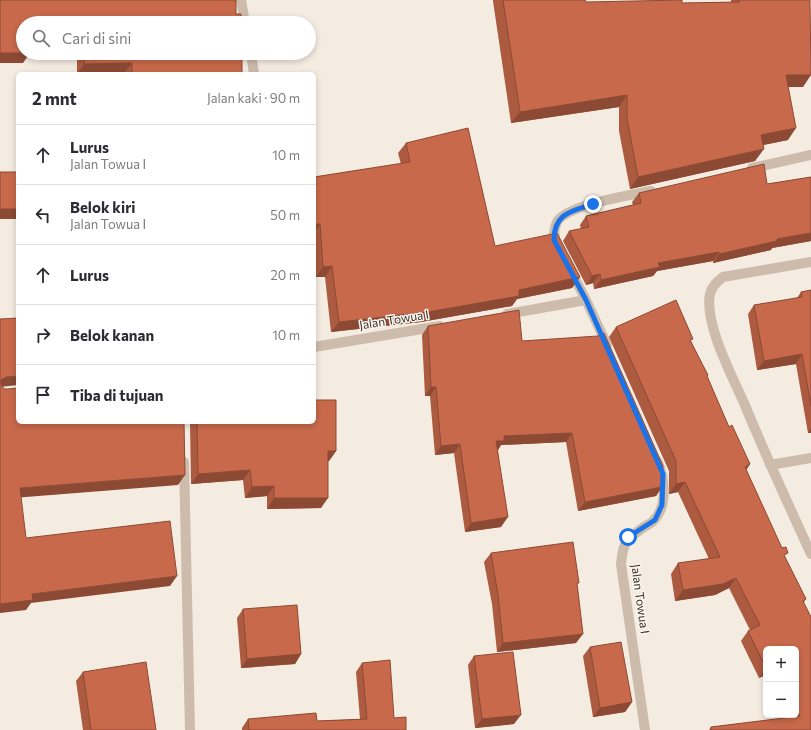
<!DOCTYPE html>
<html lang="id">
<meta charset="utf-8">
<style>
:root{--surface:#fff;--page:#f7f7f7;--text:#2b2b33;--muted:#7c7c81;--line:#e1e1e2}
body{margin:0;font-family:Commissioner,sans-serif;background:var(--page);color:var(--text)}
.controls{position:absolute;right:12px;bottom:12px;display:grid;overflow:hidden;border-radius:6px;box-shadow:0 2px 6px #0003}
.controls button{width:36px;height:36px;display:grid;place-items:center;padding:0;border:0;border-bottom:1px solid var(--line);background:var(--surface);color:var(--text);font:20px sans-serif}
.stop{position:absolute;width:12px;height:12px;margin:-9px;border:3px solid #1a73e8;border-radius:50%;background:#fff}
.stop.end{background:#1a73e8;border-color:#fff;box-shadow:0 1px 4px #0008}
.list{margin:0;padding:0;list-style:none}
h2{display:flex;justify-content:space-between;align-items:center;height:52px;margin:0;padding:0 16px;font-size:17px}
h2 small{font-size:13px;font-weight:400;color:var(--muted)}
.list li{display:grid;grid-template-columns:26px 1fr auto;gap:12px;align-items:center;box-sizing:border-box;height:60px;padding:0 16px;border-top:1px solid var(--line)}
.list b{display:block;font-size:15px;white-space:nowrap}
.list p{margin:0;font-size:13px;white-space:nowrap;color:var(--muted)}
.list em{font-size:13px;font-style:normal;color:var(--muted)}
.icon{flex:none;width:22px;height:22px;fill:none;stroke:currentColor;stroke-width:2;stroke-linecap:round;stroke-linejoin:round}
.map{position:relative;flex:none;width:811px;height:730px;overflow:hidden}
.search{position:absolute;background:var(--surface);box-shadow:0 2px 6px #0003;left:16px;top:16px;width:300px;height:44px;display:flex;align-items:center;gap:10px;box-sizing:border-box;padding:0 14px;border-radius:22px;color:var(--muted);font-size:15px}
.panel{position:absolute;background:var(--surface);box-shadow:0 2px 6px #0003;left:16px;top:72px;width:300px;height:352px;border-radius:6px}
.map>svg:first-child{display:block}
</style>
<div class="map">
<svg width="811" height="730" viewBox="0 0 811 730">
<rect width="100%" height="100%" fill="#f4ebe1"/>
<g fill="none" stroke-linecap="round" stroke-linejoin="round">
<path stroke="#cdbbac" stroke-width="10" d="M 241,0 L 245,23
M 251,53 L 254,74
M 752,168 L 811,155
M 558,246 C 554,239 553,230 557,222 C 566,205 631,195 651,191
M 811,262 L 723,277 C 717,282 712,286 710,294 C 704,323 732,376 744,403 C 765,454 788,504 811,554
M 570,269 L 586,300
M 507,314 L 586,300 L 607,345
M 314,347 L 440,326
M 184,462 L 190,730
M 770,465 L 811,458
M 645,730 L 621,564 C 623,542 626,539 644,527 C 647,525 652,523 654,520 C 668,506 665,477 657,461"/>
</g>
<path fill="#ac5a40" d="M 493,0 L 585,0 L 586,2 L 682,3 L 731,2 L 731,0 L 810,0 L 803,87 L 788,87 L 788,140 L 763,145 L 755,161 L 630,189 L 619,131 L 619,107 L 511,123 L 493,1 Z
M 77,53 L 242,53 L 242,74 L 77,74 Z
M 406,143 L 495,246 L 580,277 L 572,288 L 517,299 L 512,306 L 421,322 L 331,332 L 325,277 L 316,277 L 314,251 L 314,177 L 401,164 L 398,153 Z
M 811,177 L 811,241 L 772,248 L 771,250 L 713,263 L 713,261 L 657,271 L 653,276 L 594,289 L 593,283 L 586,285 L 563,241 L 569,231 L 581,229 L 580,225 L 586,216 L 633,205 L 632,202 L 639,193 L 767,184 Z
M 811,290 L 811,433 L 808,433 L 796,364 L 757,370 L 748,314 L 754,305 L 797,298 L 801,292 Z
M 428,326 L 522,341 L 662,487 L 656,496 L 578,511 L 566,442 L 501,445 L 498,450 L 501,527 L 465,532 L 454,453 L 435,455 L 430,396 L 425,396 L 422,335 Z
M 616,327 L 691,341 L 729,427 L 750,464 L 746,470 L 785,557 L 806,599 L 804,602 L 811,730 L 709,730 L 711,727 L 788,718 L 787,715 L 796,715 L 796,649 L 766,649 L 766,675 L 759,678 L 741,641 L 748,631 L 750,630 L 729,588 L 715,595 L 675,601 L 671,574 L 678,563 L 709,559 L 678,492 L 669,494 L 669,471 L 609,337 Z
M 190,422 L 314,422 L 336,451 L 329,461 L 328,461 L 321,508 L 267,509 L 267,496 L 245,498 L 243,480 L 191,484 Z
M 491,553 L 576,643 L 497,652 L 492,604 L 484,562 Z
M 243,609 L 301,654 L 295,664 L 241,668 L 237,618 Z
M 590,647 L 632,702 L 625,712 L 593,717 L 583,656 Z
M 474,656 L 514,724 L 475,728 L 468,665 Z
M 362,663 L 394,718 L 406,730 L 242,730 L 242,728 L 248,719 L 317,721 L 360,719 L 356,672 Z
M 83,672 L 156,730 L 83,730 L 76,681 Z"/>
<path fill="#8c4a34" d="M 0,53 L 30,53 L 23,63 L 0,63 Z
M 132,63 L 124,74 L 77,74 L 84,64 Z
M 786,75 L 811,75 L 803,87 L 778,87 Z
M 627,95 L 619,107 L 511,123 L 520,112 Z
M 796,128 L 788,140 L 753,147 L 761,135 Z
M 764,149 L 755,161 L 630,189 L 638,177 Z
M 0,209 L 18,209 L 18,219 L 0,219 Z
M 320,224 L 314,233 L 314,225 Z
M 811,233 L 811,241 L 772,248 L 771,250 L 713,263 L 719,254 L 777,239 Z
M 719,252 L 713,261 L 657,271 L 653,276 L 594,289 L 601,280 L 658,263 Z
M 332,266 L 325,277 L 316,277 L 323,267 Z
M 600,274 L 593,283 L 586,285 L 592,276 Z
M 580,277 L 572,288 L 517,299 L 512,306 L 421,322 L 331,332 L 339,322 L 519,290 Z
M 802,354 L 796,364 L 757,370 L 764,361 Z
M 18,376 L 18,385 L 0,387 L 1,380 L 6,377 Z
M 431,387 L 436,387 L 430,396 L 425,396 Z
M 811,428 L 811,433 L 808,433 Z
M 572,433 L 566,442 L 501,445 L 498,450 L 496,441 L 504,436 Z
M 460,444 L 454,453 L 435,455 L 441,446 Z
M 328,451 L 336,451 L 329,461 L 321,461 Z
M 750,464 L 743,475 L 745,467 Z
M 250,470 L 243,480 L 191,484 L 198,474 Z
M 185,475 L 178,485 L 13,498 L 20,488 Z
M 685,482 L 678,492 L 669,494 L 676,484 Z
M 274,486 L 267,496 L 245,498 L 252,487 Z
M 662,487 L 656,496 L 578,511 L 585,502 Z
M 274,498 L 328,498 L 321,508 L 267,509 Z
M 508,517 L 501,527 L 465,532 L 471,523 Z
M 177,576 L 170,586 L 31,603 L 26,610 L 0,613 L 0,604 L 32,594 Z
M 736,578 L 729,588 L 715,595 L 675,601 L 683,590 Z
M 583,634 L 576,643 L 497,652 L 503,643 Z
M 301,654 L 295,664 L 241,668 L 247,659 Z
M 766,668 L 766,675 L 759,678 Z
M 632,702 L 625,712 L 593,717 L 600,708 Z
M 521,715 L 514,724 L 475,728 L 482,719 Z"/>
<path fill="#c8694b" stroke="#8c4a34" d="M 0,0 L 236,0 L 236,14 L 241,14 L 241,23 L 23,23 L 23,53 L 0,53 Z
M 503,0 L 585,0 L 586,2 L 682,0 L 682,3 L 739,2 L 739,0 L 810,0 L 811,75 L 786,75 L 796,128 L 761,135 L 764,149 L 638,177 L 627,119 L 627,95 L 520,112 Z
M 84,53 L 242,53 L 242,74 L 132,74 L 132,63 L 84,64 Z
M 468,128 L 495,246 L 557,233 L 580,277 L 519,290 L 519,296 L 428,312 L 339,322 L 332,266 L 323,267 L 320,224 L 314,225 L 314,177 L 410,162 L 406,143 Z
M 764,164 L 767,184 L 811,177 L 811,233 L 777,239 L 777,241 L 719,254 L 719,252 L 658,263 L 660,267 L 601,280 L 600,274 L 592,276 L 569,231 L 589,227 L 586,216 L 641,203 L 639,193 Z
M 0,172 L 18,172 L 18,209 L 0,209 Z
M 811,290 L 811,406 L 802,354 L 764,361 L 754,305 L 802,297 L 801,292 Z
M 676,300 L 693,339 L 690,340 L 708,375 L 707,376 L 729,427 L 732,425 L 750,464 L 745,467 L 782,548 L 786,547 L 788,553 L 784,555 L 806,599 L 803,601 L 811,617 L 811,730 L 711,730 L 711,727 L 800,716 L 796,709 L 796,649 L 766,649 L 766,668 L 748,631 L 760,625 L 736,578 L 723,584 L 683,590 L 678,563 L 720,557 L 685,482 L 676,484 L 676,461 L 616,327 Z
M 519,310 L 522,341 L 598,336 L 604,333 L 663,466 L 662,487 L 585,502 L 572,433 L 504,436 L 504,441 L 496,441 L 508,517 L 471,523 L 460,444 L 441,446 L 436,387 L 431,387 L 428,326 Z
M 18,318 L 18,376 L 6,377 L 1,380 L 1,384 L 4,389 L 7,389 L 18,388 L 18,422 L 184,422 L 185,475 L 20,488 L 26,538 L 170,521 L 177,576 L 32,594 L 33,600 L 0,604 L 0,319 Z
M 314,400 L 336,400 L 336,451 L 328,451 L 328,498 L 274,498 L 274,486 L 252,487 L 250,470 L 198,474 L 197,422 L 314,422 Z
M 573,542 L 579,583 L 577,583 L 583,634 L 503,643 L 498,595 L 491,553 Z
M 297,605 L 301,654 L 247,659 L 243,609 Z
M 621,642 L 632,702 L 600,708 L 590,647 Z
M 513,652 L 521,715 L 482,719 L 474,656 Z
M 390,660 L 394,718 L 406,717 L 406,730 L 249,730 L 248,719 L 316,713 L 317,721 L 367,719 L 362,663 Z
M 146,662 L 156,730 L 91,730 L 83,672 Z"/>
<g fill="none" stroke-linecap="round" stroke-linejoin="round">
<path stroke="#1a73e8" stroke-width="5" d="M 593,204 C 572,211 554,213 554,240 L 586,300 L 663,474 L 662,505 L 655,520 L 628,537"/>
</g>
<g text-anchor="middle" stroke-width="3" stroke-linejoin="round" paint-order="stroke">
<g font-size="12" fill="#3b302b" stroke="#fbf5ee">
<text transform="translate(394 320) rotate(-9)" y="4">Jalan Towua I</text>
<text transform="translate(640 599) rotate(82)" y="4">Jalan Towua I</text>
</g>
</g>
</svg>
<div class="controls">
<button>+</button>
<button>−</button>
</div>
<div class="stop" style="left:628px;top:537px"></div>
<div class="stop end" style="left:593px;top:204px"></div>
<div class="search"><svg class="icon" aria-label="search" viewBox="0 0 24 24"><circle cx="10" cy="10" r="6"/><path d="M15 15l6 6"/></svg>Cari di sini</div>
<section class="panel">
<h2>2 mnt<small>Jalan kaki · 90 m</small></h2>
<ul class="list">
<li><svg class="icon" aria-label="ahead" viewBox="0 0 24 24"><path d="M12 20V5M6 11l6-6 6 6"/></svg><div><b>Lurus</b><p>Jalan Towua I</p></div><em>10 m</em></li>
<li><svg class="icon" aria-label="left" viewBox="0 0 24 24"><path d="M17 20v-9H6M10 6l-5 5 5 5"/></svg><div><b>Belok kiri</b><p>Jalan Towua I</p></div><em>50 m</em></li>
<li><svg class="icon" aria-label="ahead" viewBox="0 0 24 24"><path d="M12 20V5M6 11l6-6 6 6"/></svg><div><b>Lurus</b></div><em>20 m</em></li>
<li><svg class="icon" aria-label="right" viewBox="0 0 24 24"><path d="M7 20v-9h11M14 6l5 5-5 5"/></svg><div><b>Belok kanan</b></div><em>10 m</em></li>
<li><svg class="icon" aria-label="arrive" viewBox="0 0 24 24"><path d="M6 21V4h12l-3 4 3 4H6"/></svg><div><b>Tiba di tujuan</b></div></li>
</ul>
</section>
</div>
